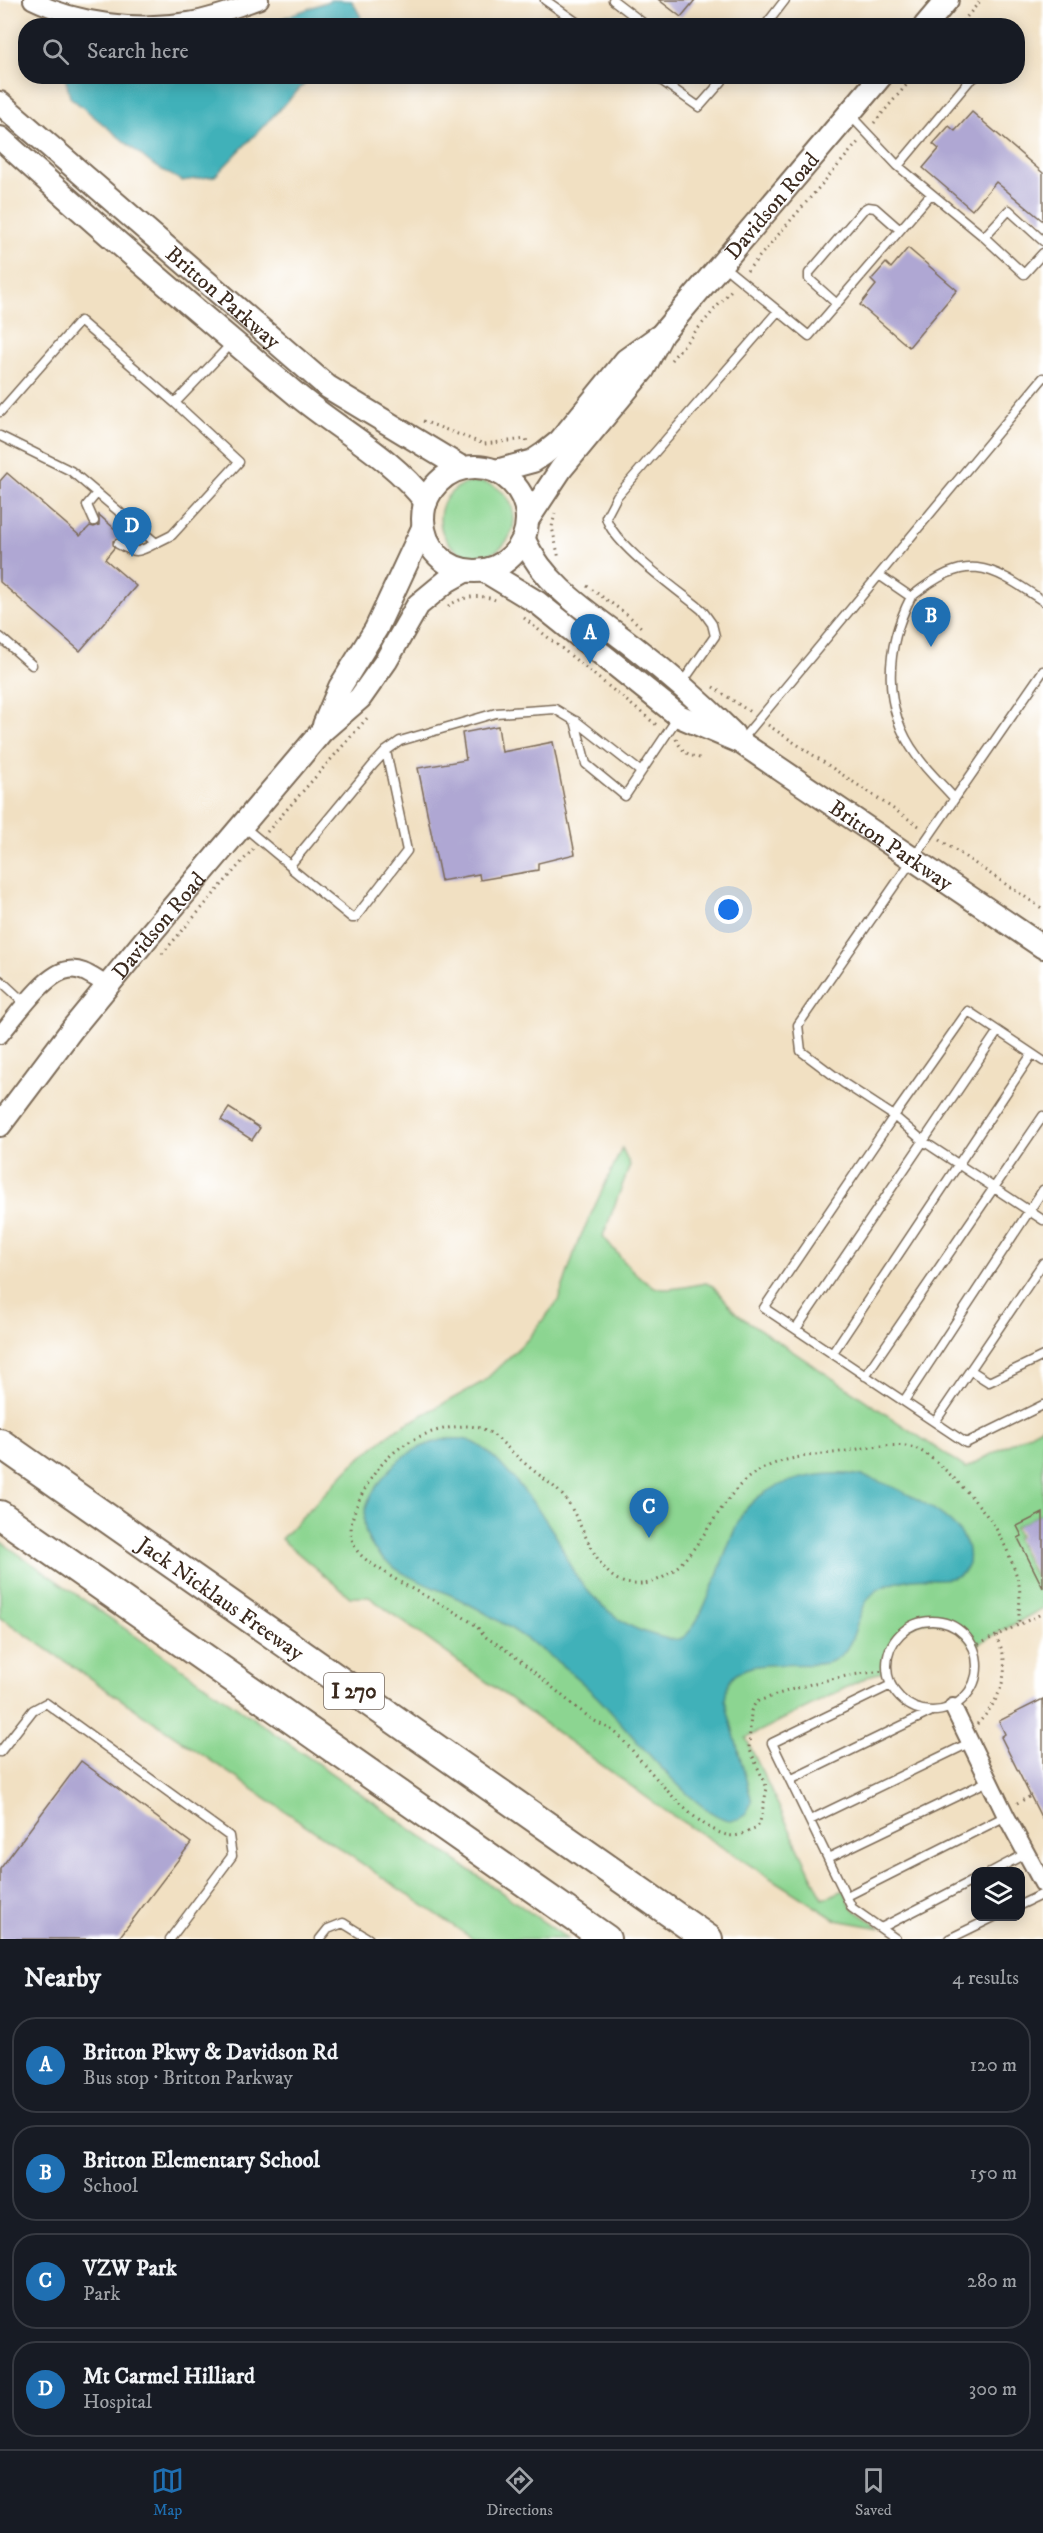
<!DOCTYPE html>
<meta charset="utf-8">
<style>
:root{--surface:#171b24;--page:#242831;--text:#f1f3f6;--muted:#9ea1a6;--line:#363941;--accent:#1f6fb2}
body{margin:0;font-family:"IM FELL DW Pica",serif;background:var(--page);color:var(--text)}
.controls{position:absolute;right:18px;bottom:18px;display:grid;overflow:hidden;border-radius:12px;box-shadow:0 3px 15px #0003}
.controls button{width:54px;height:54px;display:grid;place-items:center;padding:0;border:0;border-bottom:2px solid var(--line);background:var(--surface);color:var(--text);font:30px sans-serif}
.you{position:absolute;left:729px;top:910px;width:21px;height:21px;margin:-15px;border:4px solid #fff;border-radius:50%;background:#1a73e8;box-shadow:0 0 0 9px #1a73e833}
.badge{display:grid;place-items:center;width:39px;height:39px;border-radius:50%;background:var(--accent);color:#fff;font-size:20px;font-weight:700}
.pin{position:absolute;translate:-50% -50px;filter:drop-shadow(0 2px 3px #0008)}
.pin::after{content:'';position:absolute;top:32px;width:21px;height:18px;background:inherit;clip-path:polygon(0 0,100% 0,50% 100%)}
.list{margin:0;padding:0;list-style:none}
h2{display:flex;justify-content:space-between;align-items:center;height:78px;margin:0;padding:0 24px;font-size:26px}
h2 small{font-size:20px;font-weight:400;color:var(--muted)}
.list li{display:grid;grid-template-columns:39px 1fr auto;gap:18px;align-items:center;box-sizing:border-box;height:96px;margin:0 12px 12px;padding:0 12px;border:2px solid var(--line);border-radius:24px}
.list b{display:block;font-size:22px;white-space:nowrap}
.list p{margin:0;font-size:20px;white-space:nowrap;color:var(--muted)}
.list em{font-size:20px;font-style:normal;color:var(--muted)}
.icon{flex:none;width:33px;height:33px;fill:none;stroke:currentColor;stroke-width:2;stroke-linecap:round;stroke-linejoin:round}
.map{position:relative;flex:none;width:1043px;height:1939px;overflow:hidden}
.search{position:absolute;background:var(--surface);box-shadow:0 3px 15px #0003;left:18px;right:18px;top:18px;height:66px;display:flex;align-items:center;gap:15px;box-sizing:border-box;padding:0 21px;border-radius:24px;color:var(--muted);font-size:22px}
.sheet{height:510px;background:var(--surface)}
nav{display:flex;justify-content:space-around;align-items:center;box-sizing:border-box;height:84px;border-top:2px solid var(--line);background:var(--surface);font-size:16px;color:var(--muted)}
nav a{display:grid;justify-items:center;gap:3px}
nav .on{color:var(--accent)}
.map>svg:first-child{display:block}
</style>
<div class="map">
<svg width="1043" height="1939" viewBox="0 0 1043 1939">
<rect width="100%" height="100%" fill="#fff"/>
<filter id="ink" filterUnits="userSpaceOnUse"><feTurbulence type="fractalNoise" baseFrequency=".0167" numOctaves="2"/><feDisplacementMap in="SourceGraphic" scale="12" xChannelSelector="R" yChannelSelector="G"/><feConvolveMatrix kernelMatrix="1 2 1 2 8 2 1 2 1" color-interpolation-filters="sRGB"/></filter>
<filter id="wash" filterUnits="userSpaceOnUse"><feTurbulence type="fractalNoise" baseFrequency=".008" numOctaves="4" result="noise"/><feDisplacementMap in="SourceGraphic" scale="24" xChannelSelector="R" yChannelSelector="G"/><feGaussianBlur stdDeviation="1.35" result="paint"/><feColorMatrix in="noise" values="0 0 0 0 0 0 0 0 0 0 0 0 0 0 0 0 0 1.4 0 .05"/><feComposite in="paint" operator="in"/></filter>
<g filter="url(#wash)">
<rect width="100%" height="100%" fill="#f1e0c2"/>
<path fill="#8cd591" stroke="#648058" stroke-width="1.5" d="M440 519a37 37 0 1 1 74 0a37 37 0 1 1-74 0Z
M 622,1148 L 630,1165 L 603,1236 C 615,1251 643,1288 663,1289 C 677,1290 693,1285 706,1283 L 713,1286 L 737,1314 L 966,1468 L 1043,1426 L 1043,1513 L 1015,1527 L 1019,1536 L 1016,1538 L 1043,1593 L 1043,1608 L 973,1647 C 943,1605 890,1617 887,1671 L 871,1675 L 746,1738 L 823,1899 L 844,1890 L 852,1908 L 881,1928 L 836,1920 L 667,1812 L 369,1597 L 350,1597 L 281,1539 L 352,1465 L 393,1431 L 483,1382 L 528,1339 L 558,1301 L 578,1242 Z
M 0,1541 L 568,1939 L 473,1939 L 0,1617 Z"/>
<path fill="#40b1b9" stroke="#3e6e6c" stroke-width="1.5" d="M 331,0 L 352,1 L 361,17 L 353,25 L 265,25 Z
M 65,77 L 65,76 L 311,77 L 215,176 L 182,181 L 153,165 L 70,97 Z
M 445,1439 C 452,1439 460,1438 467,1440 C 480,1443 495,1458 504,1468 C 524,1489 541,1512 556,1536 C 564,1549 568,1566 578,1579 C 595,1601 621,1626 648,1633 C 657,1636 670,1641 679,1639 C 703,1634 727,1536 743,1513 C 764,1482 814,1472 849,1474 C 880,1476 947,1510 963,1537 C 968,1544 969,1555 968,1563 C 962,1587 929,1576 912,1579 C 901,1581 885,1584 876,1591 C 853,1608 860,1649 832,1661 C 804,1672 743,1651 728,1685 C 726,1689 726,1696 725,1700 L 752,1802 L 745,1815 C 742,1817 736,1820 733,1820 C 700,1823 621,1720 596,1696 C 559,1659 510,1625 463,1601 C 435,1586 394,1576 374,1549 C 359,1529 362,1506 377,1486 C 398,1457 411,1448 445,1439 Z"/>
<g id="blocks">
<path fill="#afa7d3" d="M 659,0 L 695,0 L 681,17 Z
M 972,112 L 1043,173 L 1043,221 L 996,182 L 972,210 L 923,168 L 939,149 L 933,144 L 949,126 L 955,131 Z
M 908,248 L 957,290 L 909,347 L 860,305 L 876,285 L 871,280 L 886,263 L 891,268 Z
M 7,473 L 80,536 L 90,526 L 94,527 L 99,525 L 99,515 L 124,537 L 113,541 L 114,548 L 105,559 L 136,586 L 80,651 L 0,582 L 0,481 Z
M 498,726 L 502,752 L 553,742 L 575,854 L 538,863 L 538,870 L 480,880 L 479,874 L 441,881 L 418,768 L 466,760 L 462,733 Z
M 229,1108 L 260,1128 L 252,1140 L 221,1120 Z
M 1043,1513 L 1043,1588 L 1018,1538 L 1022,1536 L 1017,1526 Z
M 1043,1699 L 1043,1821 L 1001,1737 L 1005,1734 L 999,1721 Z
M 81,1761 L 191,1843 L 118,1939 L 0,1939 L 0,1869 Z"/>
</g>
</g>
<g filter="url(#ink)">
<use href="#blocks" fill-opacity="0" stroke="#7b6a57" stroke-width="1.5"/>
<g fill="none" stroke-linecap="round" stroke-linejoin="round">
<defs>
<path id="service" d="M 545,0 L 582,26
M 613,0 L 647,26
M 765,26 L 785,0
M 655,76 L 699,107 L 722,81 L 715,76
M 849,114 L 898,166 L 984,237 L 1024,274 L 1043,253
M 898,166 L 970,80 L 977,76
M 984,237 L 1009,210 L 1043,241
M 722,265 L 809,336 L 931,194
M 837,304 L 809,279 L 809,273 L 863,210 L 868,207 L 875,208 L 900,230
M 0,412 L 80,321 L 175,403 L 233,342
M 0,436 L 71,471 L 156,543 L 172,535 L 239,462 L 175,403
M 94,521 L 87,505 L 97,493
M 118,544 C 136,554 137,553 156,543
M 879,575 L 911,597 C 967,552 987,563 1043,601
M 911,597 C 885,647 881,708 917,756 C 927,771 942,784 954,798
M 0,637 L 32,665
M 1043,671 L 798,1025 L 801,1051 L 845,1084 L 894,1116 L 764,1308 L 966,1443 L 1043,1405
M 682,683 L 715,636 L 712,624 L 702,610 C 678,590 612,544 606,517 L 617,496 L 778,311
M 576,721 L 641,772
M 740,742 L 1043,378
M 386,751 L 407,851 L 355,918 L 352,918 L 292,869 L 291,864 L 373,765 L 386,751 L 400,741 L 496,713 L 555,709 L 575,721 L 586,764 L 625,796 L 678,717
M 243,826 L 291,866
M 0,980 L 26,1004
M 1043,1061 L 968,1011 L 894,1116 L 923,1141 L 1043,1220
M 796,1329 L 998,1031
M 832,1354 L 1032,1054
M 970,1370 L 989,1382 L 1043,1356
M 865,1376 L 1043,1116
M 904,1401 L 1043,1190
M 935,1422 L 1043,1263
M887 1666a45 45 0 1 1 90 0a45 45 0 1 1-90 0Z
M 891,1685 L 772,1743 L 852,1908 L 896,1939
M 0,1752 L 33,1710 L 46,1703 L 229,1836 L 232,1856 L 170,1939
M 790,1780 L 930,1712
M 810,1820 L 969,1743
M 828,1858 L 988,1781
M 991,1872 L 1025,1854
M 847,1896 L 1006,1816
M 1020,1905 L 1043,1894
M 881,1928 L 976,1879
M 320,1939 L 328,1929 L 343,1923 L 369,1939
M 949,1939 L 996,1916"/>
<path id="minor" d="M 32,0 C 79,23 138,29 189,21 C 214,17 237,8 260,0
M 0,1035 C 15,1018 45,973 68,970 C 82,967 95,979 107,985
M 953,1707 L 1006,1816 L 1043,1884"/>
<g id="secondary">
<path d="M 925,26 L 947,0"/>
<path id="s1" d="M 0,103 L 328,387 L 462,468"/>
<path d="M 0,138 C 97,226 196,311 297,395 C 340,431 391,456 426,502"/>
<circle cx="475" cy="519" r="52"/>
<path d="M 496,471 L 533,461 L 545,453 L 560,441 L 626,360 L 658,337"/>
<path id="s2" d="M 528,519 L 561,469 L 643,370 L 662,334 L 881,76"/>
<path d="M 524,540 C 546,588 593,615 634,647 C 669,674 702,703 733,734"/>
<path id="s3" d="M 485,571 L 538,603 L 679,716 L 740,742 L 1043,947"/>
<path d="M 324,725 L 340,687 L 376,629 L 423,528"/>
<path id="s4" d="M 0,1125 L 73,1028 L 146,939 L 322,731 L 360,698 L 386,661 L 418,605 L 447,581 L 465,571"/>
</g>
<g id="motorway">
<path id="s5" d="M 0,1443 L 708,1939"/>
<path d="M 0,1515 L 606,1939"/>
</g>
</defs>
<use href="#service" stroke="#7b6a57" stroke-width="11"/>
<use href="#minor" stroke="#7b6a57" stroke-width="20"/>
<use href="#secondary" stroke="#7b6a57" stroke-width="26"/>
<use href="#motorway" stroke="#7b6a57" stroke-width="32"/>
<path stroke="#7b6a57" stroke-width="3" stroke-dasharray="1.5 4.5" stroke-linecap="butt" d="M 959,26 L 981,0
M 874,123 L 914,76
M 747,271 L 860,140
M 671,360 L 733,288
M 423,421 L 484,444 L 526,439 L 527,442
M 555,513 L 552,527 L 559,559
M 587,586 L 628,615 L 642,628
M 448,606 C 462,597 479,593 495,600
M 524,618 L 659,727
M 713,687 L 750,712
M 768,725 L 922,828
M 676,739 C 681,750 688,756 700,758
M 267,832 L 369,716
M 940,840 L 1043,909
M 162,954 L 253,849
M 973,1647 L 1043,1613
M 887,1671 C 841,1674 799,1686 756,1702 L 751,1711 L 749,1748 L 767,1788 L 760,1822 L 755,1829 C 746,1832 737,1838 727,1835 C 689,1826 645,1762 618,1735 C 611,1728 601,1725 593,1720 C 581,1711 569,1702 558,1692 C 541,1678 524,1663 506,1650 C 500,1645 493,1642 487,1638 C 481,1633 478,1626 471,1622 C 444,1604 414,1592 387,1574 C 376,1566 359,1558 354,1545 C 345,1525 359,1498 369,1482 C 385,1455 408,1438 439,1430 C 491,1417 493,1438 528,1466 C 541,1477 557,1487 567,1501 C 583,1524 597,1577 626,1583 C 690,1596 712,1498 755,1473 C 779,1458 806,1456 833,1453 C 855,1450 894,1441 915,1448 C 938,1457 986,1510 998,1532 C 1006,1546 1013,1564 1018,1580 C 1022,1595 1018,1610 1019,1625
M 977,1724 C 995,1707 1009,1680 1003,1654 C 1002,1648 998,1642 996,1636
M 1017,1803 L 1031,1796"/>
<use href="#service" stroke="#fff" stroke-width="8"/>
<use href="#minor" stroke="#fff" stroke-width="16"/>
<use href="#secondary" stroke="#fff" stroke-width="22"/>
<use href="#motorway" stroke="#fff" stroke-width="28"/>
</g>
</g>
<g text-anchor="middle" stroke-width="6" stroke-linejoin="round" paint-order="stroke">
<rect fill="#fff" stroke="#766a62" stroke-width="1.5" x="324" y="1673" width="60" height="36" rx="4.5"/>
<g font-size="21" font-weight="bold" fill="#3b2a1e">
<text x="354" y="1698">I 270</text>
</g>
<g font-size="22" fill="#3b2a1e" stroke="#fff">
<text dy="8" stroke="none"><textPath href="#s2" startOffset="398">Davidson Road</textPath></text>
<text dy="8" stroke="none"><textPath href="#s1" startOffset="296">Britton Parkway</textPath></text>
<text dy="8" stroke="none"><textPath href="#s3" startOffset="492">Britton Parkway</textPath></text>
<text dy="8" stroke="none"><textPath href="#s4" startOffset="255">Davidson Road</textPath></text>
<text dy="8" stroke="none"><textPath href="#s5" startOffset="270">Jack Nicklaus Freeway</textPath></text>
</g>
</g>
</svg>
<div class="controls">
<button><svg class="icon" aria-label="layers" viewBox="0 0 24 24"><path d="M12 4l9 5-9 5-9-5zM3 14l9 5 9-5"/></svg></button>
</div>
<div class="you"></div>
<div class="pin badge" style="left:590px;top:664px">A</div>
<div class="pin badge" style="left:931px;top:647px">B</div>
<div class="pin badge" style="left:649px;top:1538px">C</div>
<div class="pin badge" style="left:132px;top:557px">D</div>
<div class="search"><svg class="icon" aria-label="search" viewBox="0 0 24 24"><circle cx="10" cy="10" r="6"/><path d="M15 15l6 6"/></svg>Search here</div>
</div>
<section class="sheet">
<h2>Nearby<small>4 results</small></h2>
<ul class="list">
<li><span class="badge">A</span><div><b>Britton Pkwy &amp; Davidson Rd</b><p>Bus stop · Britton Parkway</p></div><em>120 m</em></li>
<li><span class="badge">B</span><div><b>Britton Elementary School</b><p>School</p></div><em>150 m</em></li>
<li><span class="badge">C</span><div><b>VZW Park</b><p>Park</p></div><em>280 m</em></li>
<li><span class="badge">D</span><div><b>Mt Carmel Hilliard</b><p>Hospital</p></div><em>300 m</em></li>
</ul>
</section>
<nav>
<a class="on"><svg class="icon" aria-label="map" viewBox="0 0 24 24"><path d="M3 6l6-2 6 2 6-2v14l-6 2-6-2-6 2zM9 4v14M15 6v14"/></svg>Map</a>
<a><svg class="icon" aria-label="directions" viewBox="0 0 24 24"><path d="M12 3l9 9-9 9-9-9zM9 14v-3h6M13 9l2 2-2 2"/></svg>Directions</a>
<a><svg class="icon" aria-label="saved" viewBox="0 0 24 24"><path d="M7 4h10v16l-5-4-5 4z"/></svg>Saved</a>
</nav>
